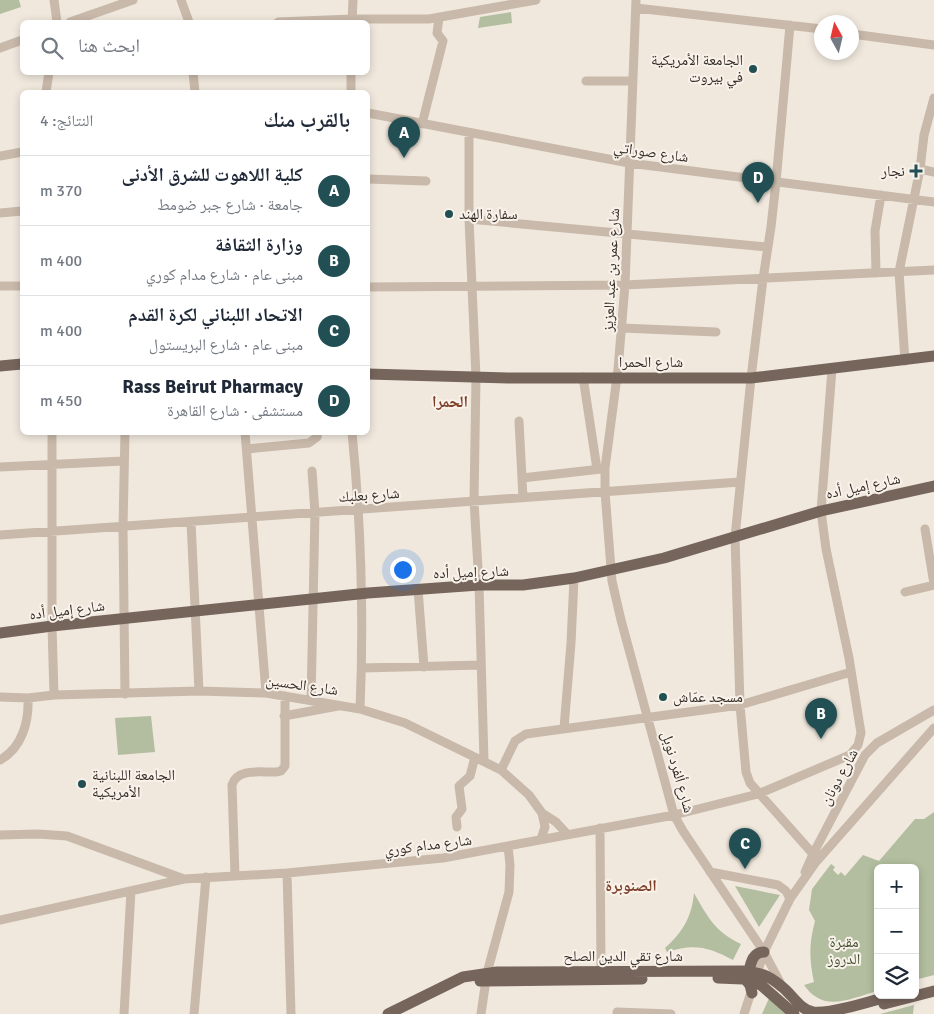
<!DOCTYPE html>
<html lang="ar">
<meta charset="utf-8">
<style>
:root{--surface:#fff;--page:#f2f2f3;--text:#1f2937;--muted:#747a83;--line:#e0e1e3;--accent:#224f54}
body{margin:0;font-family:Signika,"Noto Naskh Arabic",sans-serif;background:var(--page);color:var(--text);direction:rtl}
.controls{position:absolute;right:15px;bottom:15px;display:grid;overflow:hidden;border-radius:8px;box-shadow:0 2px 8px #0003}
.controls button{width:45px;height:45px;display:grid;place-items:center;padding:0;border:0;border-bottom:1px solid var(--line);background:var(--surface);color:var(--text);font:25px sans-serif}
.compass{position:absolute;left:814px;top:15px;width:45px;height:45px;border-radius:50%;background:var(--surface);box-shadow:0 2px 8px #0003;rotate:352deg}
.you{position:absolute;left:402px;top:569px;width:18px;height:18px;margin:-12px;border:4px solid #fff;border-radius:50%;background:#1a73e8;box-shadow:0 0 0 8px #1a73e833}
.badge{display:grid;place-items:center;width:32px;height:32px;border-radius:50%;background:var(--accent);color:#fff;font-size:16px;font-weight:700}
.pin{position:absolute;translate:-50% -41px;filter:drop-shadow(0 1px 2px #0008)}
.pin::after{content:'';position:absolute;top:26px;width:18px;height:15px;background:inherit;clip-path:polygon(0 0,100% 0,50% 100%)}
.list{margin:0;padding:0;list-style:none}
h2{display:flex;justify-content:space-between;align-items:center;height:65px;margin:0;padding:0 20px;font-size:21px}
h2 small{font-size:16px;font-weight:400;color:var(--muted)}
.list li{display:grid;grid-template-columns:32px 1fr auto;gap:15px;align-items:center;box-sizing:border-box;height:70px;padding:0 20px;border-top:1px solid var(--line)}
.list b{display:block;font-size:19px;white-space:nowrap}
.list p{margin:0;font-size:16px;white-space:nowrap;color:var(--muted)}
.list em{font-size:16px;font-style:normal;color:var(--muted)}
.icon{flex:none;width:28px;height:28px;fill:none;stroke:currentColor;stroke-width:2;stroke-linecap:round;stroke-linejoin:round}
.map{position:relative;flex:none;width:934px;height:1014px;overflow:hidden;direction:ltr}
.search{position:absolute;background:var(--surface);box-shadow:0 2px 8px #0003;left:20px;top:20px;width:350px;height:55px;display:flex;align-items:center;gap:12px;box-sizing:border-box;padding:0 18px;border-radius:8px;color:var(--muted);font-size:19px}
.panel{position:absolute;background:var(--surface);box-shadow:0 2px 8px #0003;left:20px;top:90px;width:350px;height:345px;border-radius:8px;direction:rtl}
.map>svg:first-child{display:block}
</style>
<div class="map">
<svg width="934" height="1014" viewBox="0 0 934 1014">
<rect width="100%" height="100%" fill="#f0e8dd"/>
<path fill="#b2be9f" d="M 0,0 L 19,0 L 21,7 L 0,14 Z
M 511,12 L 512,23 L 478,28 L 480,17 Z
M 151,716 L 155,752 L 118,755 L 115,718 Z
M 934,812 L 934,975 L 915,980 L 915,868 L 878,868 L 878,991 C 850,998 824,1014 804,985 L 814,982 C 809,958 809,944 815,921 L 809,910 L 812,889 L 831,864 L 835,867 L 833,870 L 838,875 L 841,872 L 845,876 L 863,855 L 879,861 L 915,819 L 924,819 Z
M 735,886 L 780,895 L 759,927 Z
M 694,893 C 707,916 715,932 741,944 L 733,960 C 709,947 694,943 667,952 L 665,948 C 683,932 692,916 694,893 Z
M 770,996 L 787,1014 L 762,1014 Z
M 914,1005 L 913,1014 L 880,1014 Z"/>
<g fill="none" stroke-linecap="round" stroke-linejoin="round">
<path stroke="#c8b9aa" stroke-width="9" d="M 54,0 L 57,22
M 181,0 L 189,22
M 636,0 L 625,285 L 618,369 L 605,468 L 605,492 L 612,581 L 621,620 L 674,815 L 683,831 L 764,952 L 782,986
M 636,8 L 822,29
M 70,22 L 133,0
M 278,22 L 352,19 L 429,19 L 536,0
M 352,22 L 353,0
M 790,25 L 776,182 L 771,227 L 763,279 L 751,378 L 735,537 L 740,705 L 746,772 L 750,783 L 813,854
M 852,34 L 934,45
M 0,48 L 22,40
M 193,72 L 195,92
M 351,72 L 351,92
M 586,81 L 633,81
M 46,92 L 49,72
M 368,113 L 629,163 L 934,202
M 422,124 L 443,41 L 437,33 L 439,18
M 469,133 L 469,219 L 476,377 L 474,501 L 479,585 L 484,761
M 0,156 L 22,152
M 920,169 L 934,172
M 368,179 L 426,181
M 0,213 L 22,211
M 469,219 L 767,247
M 876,273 L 875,231 L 881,195
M 0,286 L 22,286
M 368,287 L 625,285 L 934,270
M 622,328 L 716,332
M 905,361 L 899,272 L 920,169 L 924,135 L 934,98
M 583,377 L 597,469
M 519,421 L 523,498
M 52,432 L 52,626 L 54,695
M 125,432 L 123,527 L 125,694
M 245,432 L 266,693
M 352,432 C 361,524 364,617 360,709
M 247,449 L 309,443 L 317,437 L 318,432
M 0,467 L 123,461
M 522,478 L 601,469
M 191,522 L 199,691
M 925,529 L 934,584
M 0,535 L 740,482
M 418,589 L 424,667
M 905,592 L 934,585
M 362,668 L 481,665
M 0,697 L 28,698 L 54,695 L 199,691 L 266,693 L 360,709 L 405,723 L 501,770 L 529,795 L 542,813 L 545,827 L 541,839
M 311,700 L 315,513 L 312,471
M 284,716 L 338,706
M 564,728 L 571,643 L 574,578
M 0,760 C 22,748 29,722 28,698
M 501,770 L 515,741 L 526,734 L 740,705 L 851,672
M 542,813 L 556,822 L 567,834
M 457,827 L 456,817 L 462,809 L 459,786 L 470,776 L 475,757
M 600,828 L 601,971
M 0,835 L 38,834 L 67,836 L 184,879
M 710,872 L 778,885 L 786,891 L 790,899
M 805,872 L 813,854 L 865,755 L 877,743 L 934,710
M 287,873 L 291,1014
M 235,876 L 232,785 C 237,767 263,773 277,772 L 281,771 L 285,766 L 285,696
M 0,920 L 184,879 L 287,873 L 443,858 L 674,815 L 758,794 L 850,755 L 858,745 L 861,733 L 849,658 L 826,549 L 821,511 L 832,369
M 617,1012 L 671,1014
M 124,1014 L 131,891
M 194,1014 L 206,877
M 481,1014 L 487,973 L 509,892 L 510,865 L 508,846
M 744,1014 L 764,952 L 790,899 L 816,862 L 934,728"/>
<path stroke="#76655b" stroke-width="11" d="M 0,366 L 22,364
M 368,374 L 508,378 L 751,378 L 934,356
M 0,633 L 52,626 L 368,593 L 479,585 L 523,585 L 574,578 L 664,558 L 821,511 L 934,486
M 749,971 C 751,962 753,952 764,952
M 718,978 L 743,979 L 761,985 L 794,1014
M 746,980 L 750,985 L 752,993
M 480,981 L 642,979
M 884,1004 L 934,991
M 388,1014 L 463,977 L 497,972 L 743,971 C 760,973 767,974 781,986 C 792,994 799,1009 813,1012 C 831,1014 873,1001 892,995"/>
</g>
<g fill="#224f54" stroke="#f8f2ea" stroke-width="2">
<circle cx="753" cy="69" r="5"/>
<path d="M913.5 163.5h5v5h5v5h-5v5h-5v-5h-5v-5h5z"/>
<circle cx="449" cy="214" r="5"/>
<circle cx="663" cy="697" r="5"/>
<circle cx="82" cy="784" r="5"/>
</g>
<g text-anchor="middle" stroke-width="4" stroke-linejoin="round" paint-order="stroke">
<g font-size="15" fill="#362e29" stroke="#f8f2ea" text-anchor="start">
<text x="743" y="65" text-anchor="end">الجامعة الأمريكية<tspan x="743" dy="17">في بيروت</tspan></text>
<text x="905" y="176" text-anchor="end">نجار</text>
<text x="459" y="219">سفارة الهند</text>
<text x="673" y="702">مسجد عمّاش</text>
<text x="92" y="780">الجامعة اللبنانية<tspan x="92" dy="17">الأمريكية</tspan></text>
</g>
<g font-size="15" fill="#362e29" stroke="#f8f2ea">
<text transform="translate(651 152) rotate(8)" y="5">شارع صوراتي</text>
<text transform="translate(611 270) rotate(-87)" y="5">شارع عمر بن عبد العزيز</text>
<text x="651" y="367">شارع الحمرا</text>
<text transform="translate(863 486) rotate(-12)" y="5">شارع إميل أده</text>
<text transform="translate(369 495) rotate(-4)" y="5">شارع بعلبك</text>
<text transform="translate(471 572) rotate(-2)" y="5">شارع إميل أده</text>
<text transform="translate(67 610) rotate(-7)" y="5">شارع إميل أده</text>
<text transform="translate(302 685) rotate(8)" y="5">شارع الحسين</text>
<text transform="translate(678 772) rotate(74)" y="5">شارع ألفرد نوبل</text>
<text transform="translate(839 777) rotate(-61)" y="5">شارع دونان</text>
<text transform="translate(428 845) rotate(-7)" y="5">شارع مدام كوري</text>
<text x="623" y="961">شارع تقي الدين الصلح</text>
</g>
<g font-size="15" fill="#44522f" stroke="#f8f2ea">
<text x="844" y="947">مقبرة<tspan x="844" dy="17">الدروز</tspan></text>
</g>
<g font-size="16" font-weight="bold" fill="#7e4029" stroke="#f8f2ea">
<text x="450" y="407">الحمرا</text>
<text x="631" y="891">الصنوبرة</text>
</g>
</g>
</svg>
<div class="controls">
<button>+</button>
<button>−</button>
<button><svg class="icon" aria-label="layers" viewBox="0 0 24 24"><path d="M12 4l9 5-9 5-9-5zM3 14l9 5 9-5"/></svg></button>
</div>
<svg class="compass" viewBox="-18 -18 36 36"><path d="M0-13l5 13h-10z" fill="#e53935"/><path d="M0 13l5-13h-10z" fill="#747a83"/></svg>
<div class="you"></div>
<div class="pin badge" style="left:404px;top:158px">A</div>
<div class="pin badge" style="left:821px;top:739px">B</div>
<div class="pin badge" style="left:745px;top:869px">C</div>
<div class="pin badge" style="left:758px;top:203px">D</div>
<div class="search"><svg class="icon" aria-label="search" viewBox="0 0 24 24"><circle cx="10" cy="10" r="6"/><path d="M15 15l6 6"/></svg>ابحث هنا</div>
<section class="panel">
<h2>بالقرب منك<small>النتائج: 4</small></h2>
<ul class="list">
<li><span class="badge">A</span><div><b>كلية اللاهوت للشرق الأدنى</b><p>جامعة · شارع جبر ضومط</p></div><em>370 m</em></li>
<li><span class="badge">B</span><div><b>وزارة الثقافة</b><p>مبنى عام · شارع مدام كوري</p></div><em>400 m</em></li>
<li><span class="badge">C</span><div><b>الاتحاد اللبناني لكرة القدم</b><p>مبنى عام · شارع البريستول</p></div><em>400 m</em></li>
<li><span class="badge">D</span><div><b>Rass Beirut Pharmacy</b><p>مستشفى · شارع القاهرة</p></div><em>450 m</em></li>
</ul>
</section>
</div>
